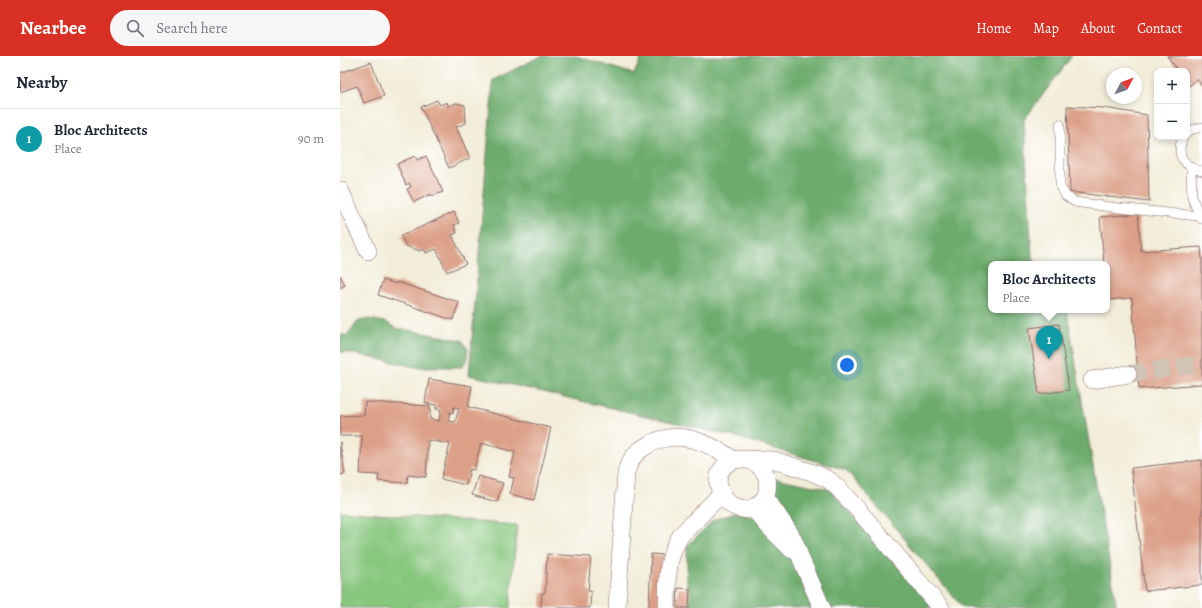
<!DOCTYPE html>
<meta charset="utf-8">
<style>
:root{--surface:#fff;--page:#f6f6f7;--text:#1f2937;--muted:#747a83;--line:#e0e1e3;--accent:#d93025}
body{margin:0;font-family:Alegreya,serif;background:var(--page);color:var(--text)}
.controls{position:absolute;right:12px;top:12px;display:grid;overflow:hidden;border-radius:8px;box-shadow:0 2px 6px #0003}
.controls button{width:36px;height:36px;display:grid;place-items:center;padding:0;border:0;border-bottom:1px solid var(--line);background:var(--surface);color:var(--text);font:20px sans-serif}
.compass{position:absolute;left:766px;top:12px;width:36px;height:36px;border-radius:50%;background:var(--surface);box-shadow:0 2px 6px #0003;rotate:49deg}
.you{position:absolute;left:507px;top:309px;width:14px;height:14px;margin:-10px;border:3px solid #fff;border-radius:50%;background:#1a73e8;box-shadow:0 0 0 6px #1a73e833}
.badge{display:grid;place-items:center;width:26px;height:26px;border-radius:50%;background:var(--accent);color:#fff;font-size:13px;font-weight:700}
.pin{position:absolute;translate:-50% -33px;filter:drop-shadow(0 1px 2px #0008)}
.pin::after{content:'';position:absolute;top:21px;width:14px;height:12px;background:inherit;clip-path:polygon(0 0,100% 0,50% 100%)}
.popup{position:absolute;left:648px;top:205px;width:122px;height:52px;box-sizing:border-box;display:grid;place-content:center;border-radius:8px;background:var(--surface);filter:drop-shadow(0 1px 3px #0005);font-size:13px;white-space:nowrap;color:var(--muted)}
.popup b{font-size:15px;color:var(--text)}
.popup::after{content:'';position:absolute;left:50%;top:100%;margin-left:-8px;border:8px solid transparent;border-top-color:var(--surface)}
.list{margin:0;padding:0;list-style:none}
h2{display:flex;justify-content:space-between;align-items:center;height:52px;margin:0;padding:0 16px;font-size:17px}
h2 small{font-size:13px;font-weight:400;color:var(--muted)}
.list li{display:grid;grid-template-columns:26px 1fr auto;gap:12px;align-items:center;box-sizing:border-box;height:60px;padding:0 16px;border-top:1px solid var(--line)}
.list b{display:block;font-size:15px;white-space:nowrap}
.list p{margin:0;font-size:13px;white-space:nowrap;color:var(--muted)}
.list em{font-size:13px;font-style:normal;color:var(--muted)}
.icon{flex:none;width:22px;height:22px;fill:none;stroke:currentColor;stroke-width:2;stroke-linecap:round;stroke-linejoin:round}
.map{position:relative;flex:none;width:862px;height:552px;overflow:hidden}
header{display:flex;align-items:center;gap:24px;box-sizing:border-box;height:56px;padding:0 20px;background:var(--accent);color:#fff}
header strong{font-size:19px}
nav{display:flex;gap:22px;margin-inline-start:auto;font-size:14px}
.search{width:280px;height:36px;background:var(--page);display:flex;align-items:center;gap:10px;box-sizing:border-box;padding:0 14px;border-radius:22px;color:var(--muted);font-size:15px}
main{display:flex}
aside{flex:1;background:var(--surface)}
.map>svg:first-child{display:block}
</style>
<header>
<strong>Nearbee</strong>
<div class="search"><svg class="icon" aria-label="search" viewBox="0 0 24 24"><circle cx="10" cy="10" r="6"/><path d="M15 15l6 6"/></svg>Search here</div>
<nav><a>Home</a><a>Map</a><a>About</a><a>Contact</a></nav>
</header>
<main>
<aside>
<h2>Nearby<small></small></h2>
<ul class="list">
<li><span class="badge" style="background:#0f9aa8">1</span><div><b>Bloc Architects</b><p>Place</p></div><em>90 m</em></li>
</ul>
</aside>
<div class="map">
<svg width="862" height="552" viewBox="0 0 862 552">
<rect width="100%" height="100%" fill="#fff"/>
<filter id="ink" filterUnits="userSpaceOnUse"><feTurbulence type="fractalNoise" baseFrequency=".025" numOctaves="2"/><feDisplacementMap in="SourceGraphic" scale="8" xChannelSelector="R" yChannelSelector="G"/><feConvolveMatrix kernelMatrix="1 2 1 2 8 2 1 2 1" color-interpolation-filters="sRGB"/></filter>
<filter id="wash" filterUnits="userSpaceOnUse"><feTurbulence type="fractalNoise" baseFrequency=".012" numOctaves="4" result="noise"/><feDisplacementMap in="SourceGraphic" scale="16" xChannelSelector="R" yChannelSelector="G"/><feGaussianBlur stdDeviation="0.9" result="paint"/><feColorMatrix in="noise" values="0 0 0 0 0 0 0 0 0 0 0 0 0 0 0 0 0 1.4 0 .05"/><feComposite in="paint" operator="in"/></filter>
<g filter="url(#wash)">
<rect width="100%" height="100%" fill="#f2edd8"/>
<path fill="#86c67d" stroke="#687254" d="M 0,455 L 177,469 L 170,552 L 0,552 Z"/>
<path fill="#6cab6c" stroke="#5b654c" d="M 201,0 L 236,0 L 294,18 L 302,0 L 732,0 L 684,64 L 692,200 L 697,208 L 651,208 L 651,254 L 727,255 L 777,552 L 623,552 L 506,414 L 392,380 L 129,319 L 153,24 Z
M 29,263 L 46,266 L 56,272 L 122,284 L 128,293 L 127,304 L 122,311 L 75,311 L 5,296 L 0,296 L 0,279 L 7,279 L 18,265 Z
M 425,420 L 489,433 L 596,552 L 478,552 Z
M 397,456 L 416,461 L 452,499 L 472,552 L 347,552 L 347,490 L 373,464 Z"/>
<g id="blocks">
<path fill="#dca088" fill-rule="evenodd" d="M 827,0 L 862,0 L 862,30 L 857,23 L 849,30 L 847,27 L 847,15 L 838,15 Z
M 31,6 L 44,40 L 24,47 L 17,30 L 0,36 L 0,17 Z
M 97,44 L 100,49 L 107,46 L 108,50 L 116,47 L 125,49 L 126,67 L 116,71 L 130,102 L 109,112 L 81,51 Z
M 727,50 L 764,52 L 807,59 L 809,146 L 730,136 Z
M 75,100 L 77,104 L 86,100 L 103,136 L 92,140 L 91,138 L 74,146 L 67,133 L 71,131 L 69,127 L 66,129 L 57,108 Z
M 114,156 L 119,167 L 114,169 L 117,177 L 112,179 L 126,208 L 107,216 L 96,193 L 86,197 L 84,193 L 80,195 L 66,190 L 61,180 Z
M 798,158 L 801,195 L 861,191 L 862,204 L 862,328 L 799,333 L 792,242 L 767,244 L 767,208 L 764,208 L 760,161 Z
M 0,219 L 5,229 L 0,232 Z
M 43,224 L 57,228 L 57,226 L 119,246 L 113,264 L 38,239 Z
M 719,268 L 729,334 L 699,338 L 689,272 Z
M 89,323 L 132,330 L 128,351 L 211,372 L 194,444 L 170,438 L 174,422 L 169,421 L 175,396 L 141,387 L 134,414 L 130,413 L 126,429 L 101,423 L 110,388 L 88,384 L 86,421 L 68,419 L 67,427 L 38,425 L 39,419 L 20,418 L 22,380 L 0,380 L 0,360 L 24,359 L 25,346 L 90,350 L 90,363 L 99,365 L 101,354 L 96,353 L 96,349 L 85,347 ZM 114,351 L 119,352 L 115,366 L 108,365 L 110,356 L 113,357 Z
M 0,386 L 5,418 L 0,419 Z
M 862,404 L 862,529 L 805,535 L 791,412 Z
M 138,420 L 163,427 L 157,446 L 132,439 Z
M 207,498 L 251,501 L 248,535 L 251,535 L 250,552 L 201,552 L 202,537 L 205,537 Z
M 311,498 L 323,499 L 321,552 L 309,552 Z
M 338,532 L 350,533 L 349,552 L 337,552 Z"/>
</g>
</g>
<g filter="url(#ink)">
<use href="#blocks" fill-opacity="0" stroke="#856768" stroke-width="1"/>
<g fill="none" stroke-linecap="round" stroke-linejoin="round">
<path stroke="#d0c4b5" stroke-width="17" stroke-dasharray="17 8" stroke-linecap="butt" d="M 788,318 L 862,308"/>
<defs>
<path id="lane" d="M 720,68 L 720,131 L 726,140 L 735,146 L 778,152 L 858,160
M 847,77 L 850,74 L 862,71
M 843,81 C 835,99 844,111 862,115
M 851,112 L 852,142 L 861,163"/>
<path id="street" d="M 0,134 L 28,195
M 752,324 L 788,318
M 400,403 C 420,404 432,419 426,439 C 424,443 420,447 416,450 C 388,468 356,411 400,403 Z
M 406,403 L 434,404 L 474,417 L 489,424 L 496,430 L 519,455 L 601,552
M 425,441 L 450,477 L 456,489 L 461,503 L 482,552
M 413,452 L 429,471 L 452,494
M 277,552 L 286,417 C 289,404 296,395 308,389 C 338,372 368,386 394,404
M 327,552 C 328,523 325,504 341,479 L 381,438"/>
</defs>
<use href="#lane" stroke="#856768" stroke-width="10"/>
<use href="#street" stroke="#856768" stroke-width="18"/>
<use href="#lane" stroke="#fff" stroke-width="9"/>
<use href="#street" stroke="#fff" stroke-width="17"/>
</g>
</g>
</svg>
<div class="controls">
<button>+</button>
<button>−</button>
</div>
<svg class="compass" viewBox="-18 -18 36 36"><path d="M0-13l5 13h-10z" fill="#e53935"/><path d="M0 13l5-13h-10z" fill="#747a83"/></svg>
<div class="you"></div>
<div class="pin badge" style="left:709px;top:303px;background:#0f9aa8">1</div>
<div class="popup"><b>Bloc Architects</b>Place</div>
</div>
</main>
